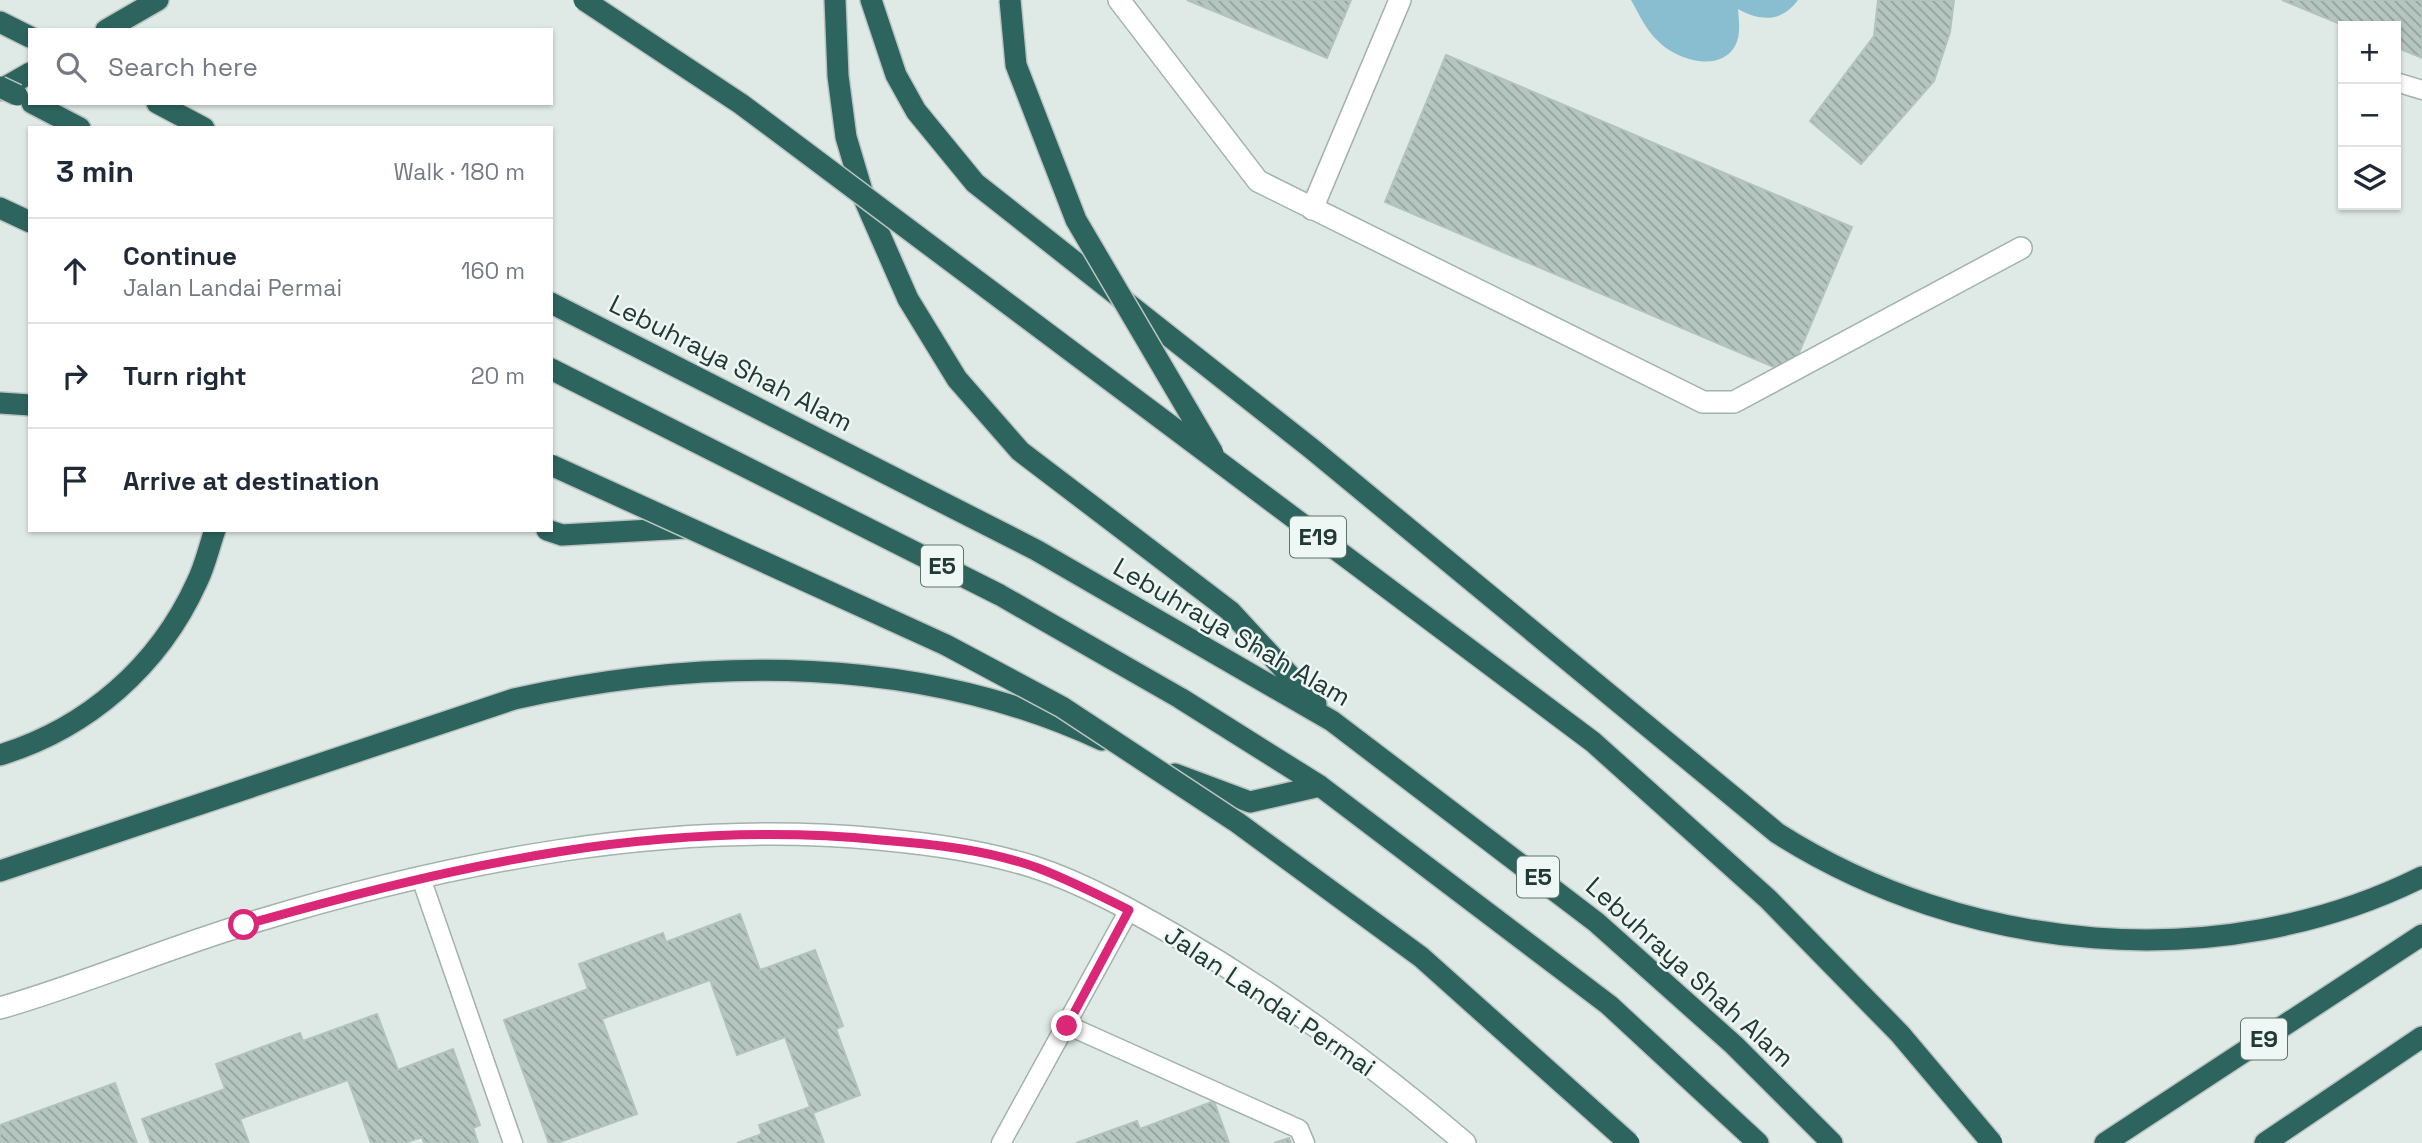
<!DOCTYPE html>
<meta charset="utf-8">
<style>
:root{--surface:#fff;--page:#f6f6f7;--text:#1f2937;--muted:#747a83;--line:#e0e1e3}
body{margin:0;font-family:"Space Grotesk",sans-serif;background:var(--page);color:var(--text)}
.controls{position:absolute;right:21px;top:21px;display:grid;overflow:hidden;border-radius:0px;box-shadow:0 2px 5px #0004}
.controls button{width:63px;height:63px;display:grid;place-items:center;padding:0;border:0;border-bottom:2px solid var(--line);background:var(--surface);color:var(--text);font:35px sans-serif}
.stop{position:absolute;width:21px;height:21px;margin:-16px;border:5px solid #db2777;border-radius:50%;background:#fff}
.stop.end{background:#db2777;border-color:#fff;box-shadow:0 2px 7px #0008}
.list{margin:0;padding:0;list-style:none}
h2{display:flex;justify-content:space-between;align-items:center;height:91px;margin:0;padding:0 28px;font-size:30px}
h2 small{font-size:23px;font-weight:400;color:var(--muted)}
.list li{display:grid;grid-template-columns:46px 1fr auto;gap:21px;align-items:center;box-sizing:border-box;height:105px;padding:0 28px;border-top:2px solid var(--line)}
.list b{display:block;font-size:26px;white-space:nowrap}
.list p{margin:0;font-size:23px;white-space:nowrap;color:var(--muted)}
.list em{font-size:23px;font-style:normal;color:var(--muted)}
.icon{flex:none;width:38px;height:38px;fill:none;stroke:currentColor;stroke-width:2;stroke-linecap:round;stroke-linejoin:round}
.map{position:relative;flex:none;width:2422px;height:1143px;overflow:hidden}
.search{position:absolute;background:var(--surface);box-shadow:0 2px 5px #0004;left:28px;top:28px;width:525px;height:77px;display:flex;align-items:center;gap:18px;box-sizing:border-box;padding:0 24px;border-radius:0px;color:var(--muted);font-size:26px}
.panel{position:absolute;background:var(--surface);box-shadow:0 2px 5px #0004;left:28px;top:126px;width:525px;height:406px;border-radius:0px}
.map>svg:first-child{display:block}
</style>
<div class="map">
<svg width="2422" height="1143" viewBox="0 0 2422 1143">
<defs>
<pattern id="building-back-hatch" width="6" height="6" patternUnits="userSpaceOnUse" patternTransform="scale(1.75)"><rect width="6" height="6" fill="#b5c5bf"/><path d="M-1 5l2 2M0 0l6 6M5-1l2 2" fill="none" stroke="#93a19c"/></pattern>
</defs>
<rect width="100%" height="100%" fill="#dfeae6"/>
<path fill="#88becf" d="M 1631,0 L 1798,0 C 1781,23 1760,21 1738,9 C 1739,21 1741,35 1735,46 C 1719,74 1675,59 1658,41 C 1646,30 1639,14 1631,0 Z"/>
<path fill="url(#building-back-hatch)" stroke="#b2c3be" stroke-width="2" d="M 1187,0 L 1351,0 L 1327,58 Z
M 1878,0 L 1954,0 L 1950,32 L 1934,81 L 1861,164 L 1810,121 L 1874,36 Z
M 2282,0 L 2422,0 L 2422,58 L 2396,47 L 2396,26 L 2345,26 Z
M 1446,55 L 1852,227 L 1790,374 L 1385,202 Z
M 740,914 L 760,970 L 815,950 L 843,1026 L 836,1029 L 860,1095 L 813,1113 L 824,1143 L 737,1143 L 762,1134 L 759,1125 L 810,1107 L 785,1037 L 737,1055 L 710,980 L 602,1019 L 637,1114 L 557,1143 L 549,1143 L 504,1020 L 588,989 L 579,964 L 663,933 L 666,942 Z
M 377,1014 L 398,1070 L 453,1049 L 480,1125 L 473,1128 L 478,1143 L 424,1143 L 422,1137 L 405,1143 L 371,1143 L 348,1080 L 240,1119 L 249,1143 L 151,1143 L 142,1119 L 225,1089 L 216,1064 L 300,1033 L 303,1041 Z
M 115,1083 L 137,1143 L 0,1143 L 0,1125 Z
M 1214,1101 L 1229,1143 L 1076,1143 L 1137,1121 L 1140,1129 Z
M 1289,1138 L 1291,1143 L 1274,1143 Z"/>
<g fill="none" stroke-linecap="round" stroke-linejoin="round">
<defs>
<path id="lane" d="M 2396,82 L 2422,90
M 421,878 L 513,1143
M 1067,1025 L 1299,1129 L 1305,1143
M 1001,1143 L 1129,910"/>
<path id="street" d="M 1119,0 L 1258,181 L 1703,402 L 1734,402 L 2021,248
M 1312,209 L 1400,0
M 0,1008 C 84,984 164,949 247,924 C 450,862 666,819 878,839 C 931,844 983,851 1034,867 C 1083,883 1131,910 1176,936 C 1279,996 1375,1066 1465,1143"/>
<path id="highway" d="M 835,0 L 838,76 L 846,137 L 865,201 L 908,299 L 957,379 L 1020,451 L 1230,611 L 1316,704
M 871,0 L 896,75 L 916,111 L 975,183 L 1312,449 L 1777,833 C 1966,953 2219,978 2422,877
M 0,22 L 30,37
M 106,30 L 158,0
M 0,90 L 30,73
M 32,103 L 80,128
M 157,103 L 204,128
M 0,208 L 30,222
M 551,303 L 1036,550 L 1332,721 L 1596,922 L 1734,1045 L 1832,1143
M 551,369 L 1000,595 L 1180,698 L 1320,786 L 1609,1005 L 1758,1143
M 0,403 L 30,405
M 547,530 L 562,535 L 687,528
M 0,755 C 88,728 159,666 197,582 C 205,566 209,547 215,530
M 1175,774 L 1250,802 L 1320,786
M 0,871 L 514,699 C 707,656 919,655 1102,740
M 2105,1143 L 2422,935
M 2265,1143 L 2422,1037"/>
</defs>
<use href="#lane" stroke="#a2b2ad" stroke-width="21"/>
<use href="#street" stroke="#a2b2ad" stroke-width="24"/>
<use href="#highway" stroke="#bcc4c2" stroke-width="24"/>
<use href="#lane" stroke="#fff" stroke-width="18"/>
<use href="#street" stroke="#fff" stroke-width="21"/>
<use href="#highway" stroke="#2d655e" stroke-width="21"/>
<defs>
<path id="highway-bridge" d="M 584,0 L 741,104 L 1593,742 L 1768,899 L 1900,1034 L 1992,1143
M 1010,0 L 1016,65 L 1076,220 L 1213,453
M 0,87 L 17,95
M 551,465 L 946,645 L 1062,707 L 1238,823 L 1421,957 L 1629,1143"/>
</defs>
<use href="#highway-bridge" stroke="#bcc4c2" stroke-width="24" stroke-linecap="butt"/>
<use href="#highway-bridge" stroke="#2d655e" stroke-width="21"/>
</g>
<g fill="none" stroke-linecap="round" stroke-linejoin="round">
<path stroke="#db2777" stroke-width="9" d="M 244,925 C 456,865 659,818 881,840 C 933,844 988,850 1038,868 C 1069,880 1099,895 1129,910 L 1067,1026"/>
</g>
<g text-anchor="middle" stroke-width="5" stroke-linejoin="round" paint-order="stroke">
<g fill="#eff7f4" stroke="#5f736e" stroke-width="2">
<rect x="1290" y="516.5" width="56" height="41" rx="5"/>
<rect x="921" y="545.5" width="42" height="41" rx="5"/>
<rect x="1517" y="856.5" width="42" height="41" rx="5"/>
<rect x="2241" y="1018.5" width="46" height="41" rx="5"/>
</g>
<g font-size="24" font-weight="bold" fill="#213a35">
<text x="1318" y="545">E19</text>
<text x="942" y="574">E5</text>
<text x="1538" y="885">E5</text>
<text x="2264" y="1047">E9</text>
</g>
<g font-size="26" fill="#213a35" stroke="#eff7f4">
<text transform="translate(731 363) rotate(27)" y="9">Lebuhraya Shah Alam</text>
<text transform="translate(1232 632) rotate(30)" y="9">Lebuhraya Shah Alam</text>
<text transform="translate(1690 972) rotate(42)" y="9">Lebuhraya Shah Alam</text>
<text transform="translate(1270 1001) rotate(34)" y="9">Jalan Landai Permai</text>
</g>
</g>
</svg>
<div class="controls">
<button>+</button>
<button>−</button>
<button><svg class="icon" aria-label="layers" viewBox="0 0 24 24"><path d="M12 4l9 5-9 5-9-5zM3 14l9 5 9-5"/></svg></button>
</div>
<div class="stop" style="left:244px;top:925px"></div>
<div class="stop end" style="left:1067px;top:1026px"></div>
<div class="search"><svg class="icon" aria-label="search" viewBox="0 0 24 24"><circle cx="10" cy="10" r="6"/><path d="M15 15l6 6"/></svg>Search here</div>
<section class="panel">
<h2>3 min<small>Walk · 180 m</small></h2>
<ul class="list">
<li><svg class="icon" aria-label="ahead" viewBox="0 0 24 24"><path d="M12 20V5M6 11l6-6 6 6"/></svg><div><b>Continue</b><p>Jalan Landai Permai</p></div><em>160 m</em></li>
<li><svg class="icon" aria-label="right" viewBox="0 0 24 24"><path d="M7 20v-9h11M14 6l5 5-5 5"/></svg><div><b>Turn right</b></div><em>20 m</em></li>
<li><svg class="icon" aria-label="arrive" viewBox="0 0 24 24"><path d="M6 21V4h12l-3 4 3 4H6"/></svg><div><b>Arrive at destination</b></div></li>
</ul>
</section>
</div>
